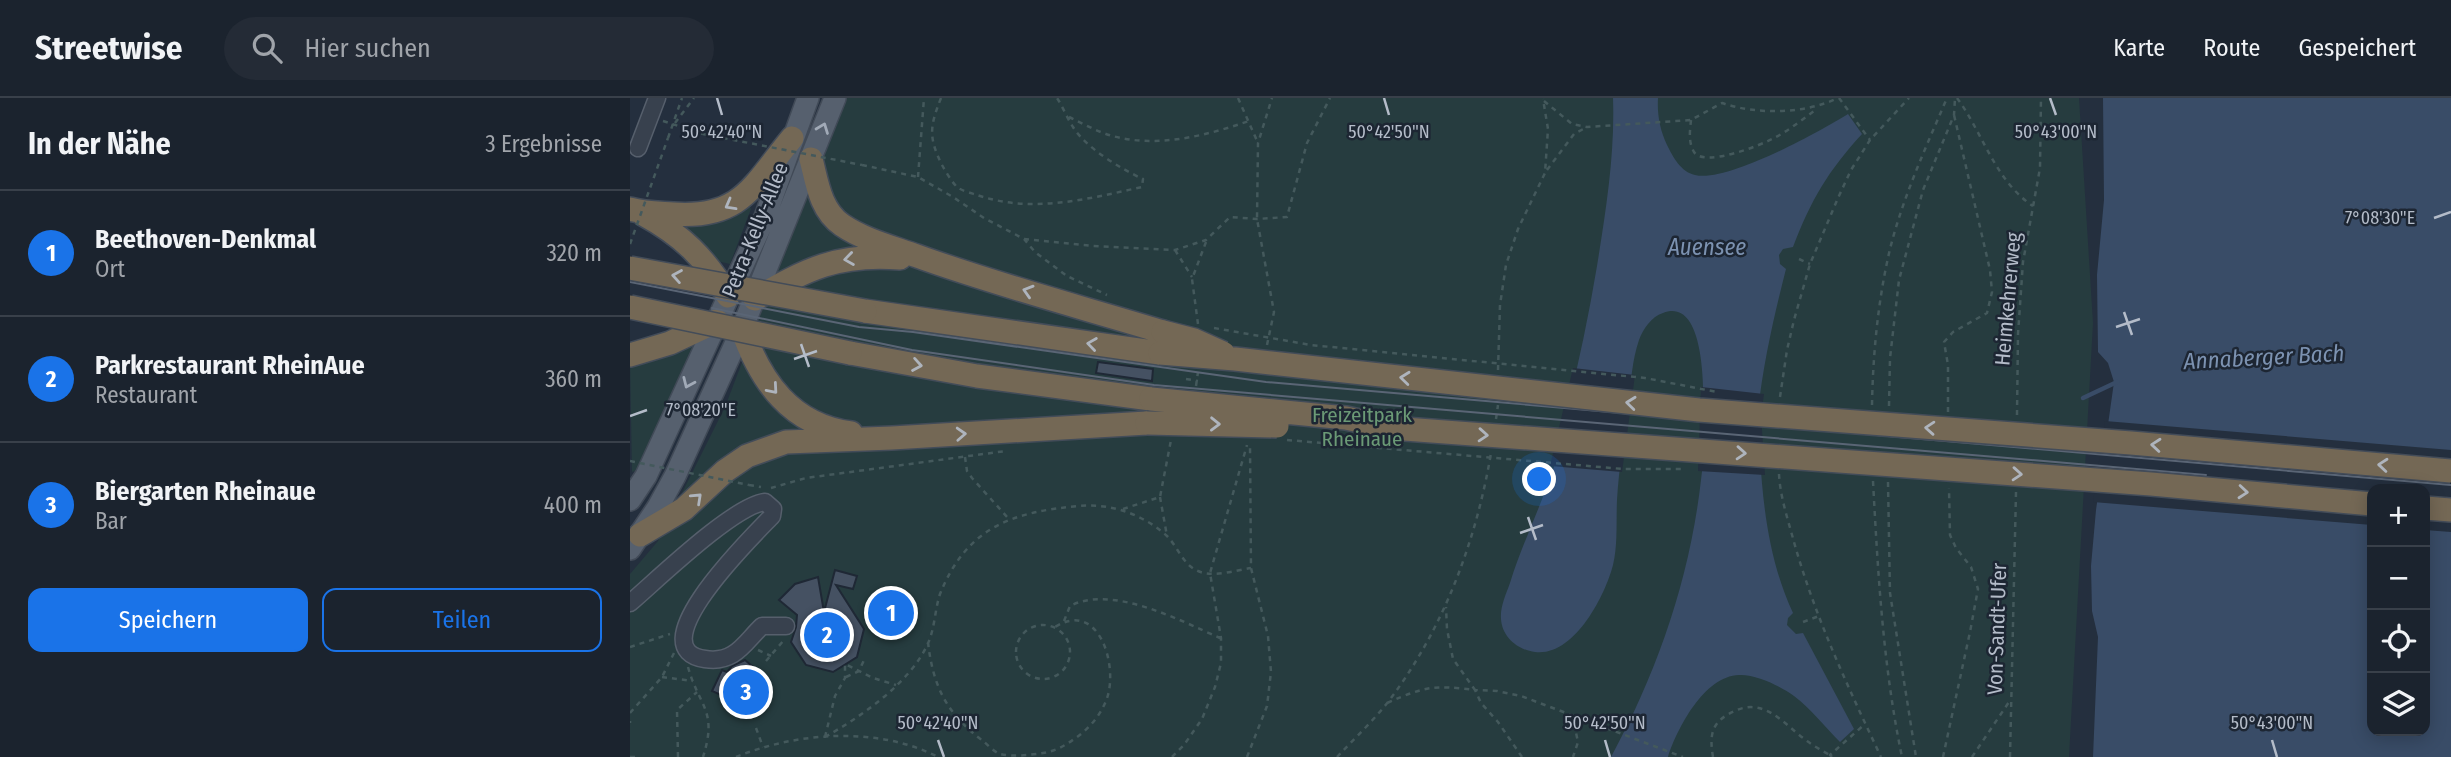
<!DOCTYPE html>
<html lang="de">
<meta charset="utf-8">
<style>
:root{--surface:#1b232e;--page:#242b36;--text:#f1f3f6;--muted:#a0a4aa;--line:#39404a;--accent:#1a73e8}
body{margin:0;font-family:"Fira Sans Condensed",sans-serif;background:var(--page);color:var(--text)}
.controls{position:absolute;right:21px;bottom:21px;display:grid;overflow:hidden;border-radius:14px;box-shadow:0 4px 18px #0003}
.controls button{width:63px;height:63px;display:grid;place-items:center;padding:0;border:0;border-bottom:2px solid var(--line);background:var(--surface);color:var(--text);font:35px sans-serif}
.you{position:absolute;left:910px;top:382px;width:24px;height:24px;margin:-18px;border:5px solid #fff;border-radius:50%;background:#1a73e8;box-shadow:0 0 0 10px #1a73e833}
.badge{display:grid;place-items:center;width:46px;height:46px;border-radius:50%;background:var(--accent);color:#fff;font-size:23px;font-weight:700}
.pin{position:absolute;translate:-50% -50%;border:4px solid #fff;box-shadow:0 2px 7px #0006}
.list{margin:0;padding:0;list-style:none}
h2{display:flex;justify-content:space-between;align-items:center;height:91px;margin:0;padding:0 28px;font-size:30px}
h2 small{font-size:23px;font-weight:400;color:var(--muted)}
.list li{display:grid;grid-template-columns:46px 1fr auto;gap:21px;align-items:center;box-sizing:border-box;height:126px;padding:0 28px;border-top:2px solid var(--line)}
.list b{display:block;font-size:26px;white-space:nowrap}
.list p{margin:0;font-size:23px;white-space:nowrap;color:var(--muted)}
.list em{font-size:23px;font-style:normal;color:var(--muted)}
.actions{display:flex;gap:14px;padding:21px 28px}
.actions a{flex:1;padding:16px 0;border:2px solid var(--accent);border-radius:14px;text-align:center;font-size:24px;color:var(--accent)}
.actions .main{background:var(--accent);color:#fff}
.icon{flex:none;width:38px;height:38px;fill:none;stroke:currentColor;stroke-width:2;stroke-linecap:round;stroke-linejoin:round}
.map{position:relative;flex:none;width:1821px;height:659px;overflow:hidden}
header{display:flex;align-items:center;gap:42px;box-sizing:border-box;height:98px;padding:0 35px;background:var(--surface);border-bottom:2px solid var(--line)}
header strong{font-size:33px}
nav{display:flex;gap:38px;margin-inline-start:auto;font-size:24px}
.search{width:490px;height:63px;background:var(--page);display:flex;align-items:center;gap:18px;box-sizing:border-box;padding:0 24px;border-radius:38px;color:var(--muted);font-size:26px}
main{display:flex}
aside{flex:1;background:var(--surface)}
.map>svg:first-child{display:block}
</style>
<header>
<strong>Streetwise</strong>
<div class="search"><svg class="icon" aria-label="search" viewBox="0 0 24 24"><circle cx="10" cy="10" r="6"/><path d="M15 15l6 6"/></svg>Hier suchen</div>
<nav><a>Karte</a><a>Route</a><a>Gespeichert</a></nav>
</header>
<main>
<aside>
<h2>In der Nähe<small>3 Ergebnisse</small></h2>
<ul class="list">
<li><span class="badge">1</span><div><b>Beethoven-Denkmal</b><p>Ort</p></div><em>320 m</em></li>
<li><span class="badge">2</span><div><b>Parkrestaurant RheinAue</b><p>Restaurant</p></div><em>360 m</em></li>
<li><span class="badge">3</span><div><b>Biergarten Rheinaue</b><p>Bar</p></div><em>400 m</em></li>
</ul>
<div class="actions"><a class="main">Speichern</a><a>Teilen</a></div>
</aside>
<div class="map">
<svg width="1821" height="659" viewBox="0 0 1821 659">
<rect width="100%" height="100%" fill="#242f3e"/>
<path fill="#263c3f" d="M 213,0 L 1449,0 L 1463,225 L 1439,659 L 0,659 L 0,476 L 28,443 L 95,309 Z
M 116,109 L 120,109 L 121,111 L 100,166 L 87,163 L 65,138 L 54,129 L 56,126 C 79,125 97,123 116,109 Z
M 64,244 L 65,247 L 8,372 L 2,374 L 0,264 Z"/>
<path fill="#394c67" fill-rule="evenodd" d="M 983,0 L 1028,0 C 1027,17 1030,32 1037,47 C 1043,59 1051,74 1065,77 C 1097,85 1189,34 1218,16 L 1232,36 C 1198,73 1181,102 1163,149 L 1153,151 L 1149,157 L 1150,166 L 1156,171 C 1144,218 1133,266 1128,314 C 1127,328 1129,343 1130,357 C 1133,411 1140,466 1163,515 L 1158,520 L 1157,527 L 1166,536 L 1173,535 L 1224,631 L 1210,644 C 1195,629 1181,611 1164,598 C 1150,588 1126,576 1109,577 C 1074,578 1047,631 1038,659 L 981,659 C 1028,573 1060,479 1071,382 C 1074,362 1073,342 1073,323 C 1074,300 1077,198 1033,215 C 1021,219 1013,231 1009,242 C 1002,262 1001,285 998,307 C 994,338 989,370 987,402 C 986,423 988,447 983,467 C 975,498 944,559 905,554 C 888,552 872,539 871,521 C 870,509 876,496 880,485 C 892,446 911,408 924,369 C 930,350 933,330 937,312 C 949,264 959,216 967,168 C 976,112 985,56 983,0 Z
M 1473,0 L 1821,0 L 1821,659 L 1463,659 L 1468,539 L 1462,513 L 1461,468 L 1466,412 L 1484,284 L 1478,265 L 1468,254 L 1467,177 L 1474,102 ZM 1742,391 L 1795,391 L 1795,633 L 1742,633 Z"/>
<path fill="#242f3e" d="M 943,270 L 1005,277 L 992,374 L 920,368 Z
M 1071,289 L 1134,296 L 1131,317 L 1135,377 L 1068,373 Z
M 1475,323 L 1821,352 L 1821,434 L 1795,432 L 1795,391 L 1742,391 L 1742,427 L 1463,404 Z"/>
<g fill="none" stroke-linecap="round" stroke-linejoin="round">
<path stroke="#394c67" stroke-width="4.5" d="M 1453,300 L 1487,284"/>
</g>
<path fill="#455162" stroke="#1f2835" stroke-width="2" d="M 468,264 L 523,271 L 522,283 L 466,275 Z
M 205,472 L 227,478 L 223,491 L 206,487 L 234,531 L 227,559 L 203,574 L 176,567 L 161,544 L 166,529 L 167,517 L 149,502 L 165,486 L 188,479 L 194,514 Z
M 115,562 L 122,568 L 122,576 L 116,582 L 101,582 L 93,598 L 82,593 L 92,572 L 97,574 L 102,568 Z"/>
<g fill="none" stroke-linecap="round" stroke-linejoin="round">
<defs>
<path id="minor" d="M 8,50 L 27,0
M 0,505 C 27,482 103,408 135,404 L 143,411 L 142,418 C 125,436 6,551 75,561 C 105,566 115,544 132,528 L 156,528"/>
<path id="major" d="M 0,402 L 16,378 L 135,119 L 178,0
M 0,451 L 28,409 L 45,378 L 112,231 L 205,0"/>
<path id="highway" d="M 181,61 C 187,84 190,112 212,127 C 234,142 262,149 287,158 C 367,187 451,209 533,234
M 0,111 C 14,115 29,115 43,116 C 112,121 123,87 162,40
M 13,116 C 53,138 74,159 98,198
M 125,201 C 177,171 208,155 270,160
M 235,213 L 530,255
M 112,231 C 131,284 161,327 221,335
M 220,255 L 347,278 L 521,301
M 0,257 L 40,245 L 87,223
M 1795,410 L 1821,412
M 10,437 L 54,411 L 95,373 L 117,358 L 156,344 L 262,340 L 517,325"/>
</defs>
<use href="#minor" stroke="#565f6c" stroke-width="19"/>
<use href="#major" stroke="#414a57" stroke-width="24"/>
<use href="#highway" stroke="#434c59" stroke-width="26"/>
<path stroke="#44595c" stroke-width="2.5" stroke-dasharray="5 5" stroke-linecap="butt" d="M 311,0 C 300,28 298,39 312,67 C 316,74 321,83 327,89 C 332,93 341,95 347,97 C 402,116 457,101 512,89 L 513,81 C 491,71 456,50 443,29 C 437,20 433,9 427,0
M 608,0 L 628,45
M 1209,0 L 1240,42
M 1327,0 C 1353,35 1365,83 1403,108
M 914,3 L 942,26 L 957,29 L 1061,22 L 1092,5 C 1127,17 1175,16 1208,0
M 439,19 C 452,25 466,33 479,37 C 525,51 575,38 619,23
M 1061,22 C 1060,32 1058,44 1064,54 C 1074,70 1132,47 1146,39 C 1161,31 1174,20 1187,11
M 33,23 L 73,36
M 45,25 L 64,0
M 38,40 L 52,0
M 232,67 L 288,79 L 323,99 L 354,120 L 394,141 L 405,154 L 437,178 L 477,197
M 917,72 L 944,36 L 957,29
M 288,79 L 294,0
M 394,141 L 463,148 L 545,152 L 576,142 L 600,119 L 627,121 L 657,119 L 677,45 L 700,0
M 545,152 L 562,179
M 1169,161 L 1180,166
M 568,226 L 562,181 L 576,144
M 637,247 L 644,214 L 627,121 L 628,45 L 642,0
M 868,272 L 870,207 L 876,167 L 888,131 L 915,75 L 918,31 L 913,1
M 556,281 L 568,283
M 566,288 L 568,274
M 1150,299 L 1157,252 L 1164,222 L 1180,166 L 1208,100 L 1221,72 L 1240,42 L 1279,0
M 1242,307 C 1243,255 1248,202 1260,151 C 1273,99 1296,49 1317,0
M 1259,308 L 1260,260 L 1269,182 L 1293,92 L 1324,17 L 1325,0
M 1318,314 L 1318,267 L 1314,244 L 1323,234 L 1357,215 L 1362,194 L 1360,172 L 1324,17
M 1387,317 L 1388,236 L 1393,164 L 1410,70 L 1411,0
M 866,321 L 868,307
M 335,359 L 337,373 L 342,380 L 378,420
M 1149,376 C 1150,398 1158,422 1164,444 C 1185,519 1218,589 1251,659
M 1243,383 C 1248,476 1253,568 1272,659
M 1258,384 L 1260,495 L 1286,659
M 119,387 L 131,389
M 141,390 L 176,380 L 376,353
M 530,399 L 537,438
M 493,411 L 530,399 L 541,342
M 434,523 L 440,508 C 482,486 551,523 590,540
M 1173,524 L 1189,518
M386 554a27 27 0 1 1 54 0a27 27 0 1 1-54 0Z
M 298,544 C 303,589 317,616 353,643 C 358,647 364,654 370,656 C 382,659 401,657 413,655 C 426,653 436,647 447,639 C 461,629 473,614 478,597 C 487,564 468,502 425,529
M 0,549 L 40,536
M 128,552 L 141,558
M 136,563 L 154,542
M 58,569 C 69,609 88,612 73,659
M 32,579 L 63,583
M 216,579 L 229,573 L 235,560
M 757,605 C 796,588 803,587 845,592 L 823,561 L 817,531 L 816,509
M 0,615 L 32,579 L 44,555
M 942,616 L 948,644 L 943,659
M 0,623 L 0,625
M 126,630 L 133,649
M 195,639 C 232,618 282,584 299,543 C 305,528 305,511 310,496 C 337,429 382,414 449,408 C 480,405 513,416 537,438 C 548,449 553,467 568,473 C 583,480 606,472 621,470
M 195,639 L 205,598 L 215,580 L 215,566 L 243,580 L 266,587
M 0,659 L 5,659
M 48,659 L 47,612 L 67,594
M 106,659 C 167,634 248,628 308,659
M 542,659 L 554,647 L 572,621 L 585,589 L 591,565 L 591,540 L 580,475 L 617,347
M 617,659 L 637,608 L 641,574 L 638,538 L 621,470 L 620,346
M 707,659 C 724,641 743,623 758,604 C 813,532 846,444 861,355
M 892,659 L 868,624 L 851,605 L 845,592 L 867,593 L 891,598 L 1053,659
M 1083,659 C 1080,641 1080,627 1097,617 C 1132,595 1151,624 1177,643 C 1184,648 1192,653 1200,657 L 1198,659
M 1202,659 L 1200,657 L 1235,626
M 1313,659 L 1340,534 L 1348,491 L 1341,469 L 1326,450 L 1320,437 L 1319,390
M 1342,659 L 1381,601
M 1380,659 L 1386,394"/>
<use href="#minor" stroke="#38414e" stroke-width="16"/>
<use href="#major" stroke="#56606e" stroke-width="21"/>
<use href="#highway" stroke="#746855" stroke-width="23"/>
<path stroke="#5a6575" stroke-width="2" d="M 0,184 L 229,229 L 283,234 L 636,284 L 1821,387
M 82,210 L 282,252 L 524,287 L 1576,377"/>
<defs>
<path id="highway-bridge" d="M 0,170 L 235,213
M 0,209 L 220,255
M 533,234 L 564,242 L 593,255
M 530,255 L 605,261 L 1069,312 L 1501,345 L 1821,373
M 521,301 L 716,320 L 761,330 L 1521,386 L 1742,406
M 517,325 L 647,328"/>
</defs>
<use href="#highway-bridge" stroke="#434c59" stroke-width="26" stroke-linecap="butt"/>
<path stroke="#44595c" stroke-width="2.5" stroke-dasharray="5 5" stroke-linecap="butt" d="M 73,36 L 232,67
M 0,146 L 38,40
M 584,230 L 681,247 L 1015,280 L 1087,294
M 657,342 L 993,371 L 1052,371
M 0,363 L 119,387"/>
<use href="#highway-bridge" stroke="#746855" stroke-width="23"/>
</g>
<defs><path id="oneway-chevron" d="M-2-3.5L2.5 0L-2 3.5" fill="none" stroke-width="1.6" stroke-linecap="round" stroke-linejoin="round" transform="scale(1.75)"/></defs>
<g stroke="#a1aab7">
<use href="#oneway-chevron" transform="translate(193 30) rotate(-69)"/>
<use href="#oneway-chevron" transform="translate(58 285) rotate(114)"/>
</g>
<g stroke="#aeb4bd">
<use href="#oneway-chevron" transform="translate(100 107) rotate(151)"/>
<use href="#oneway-chevron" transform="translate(219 161) rotate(172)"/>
<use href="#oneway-chevron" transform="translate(47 178) rotate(-170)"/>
<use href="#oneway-chevron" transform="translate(398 193) rotate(-163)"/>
<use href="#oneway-chevron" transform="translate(462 246) rotate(-172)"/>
<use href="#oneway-chevron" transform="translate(287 267) rotate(10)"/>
<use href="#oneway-chevron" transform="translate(775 280) rotate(-174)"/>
<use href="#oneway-chevron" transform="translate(143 291) rotate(49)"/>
<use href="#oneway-chevron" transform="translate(1001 305) rotate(-174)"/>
<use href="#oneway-chevron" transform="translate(585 326) rotate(1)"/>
<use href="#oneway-chevron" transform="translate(1300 330) rotate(-176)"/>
<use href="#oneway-chevron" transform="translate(331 336) rotate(-3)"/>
<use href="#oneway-chevron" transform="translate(853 337) rotate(4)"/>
<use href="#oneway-chevron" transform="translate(1526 347) rotate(-175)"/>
<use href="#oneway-chevron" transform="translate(1111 355) rotate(4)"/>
<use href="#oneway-chevron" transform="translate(1753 367) rotate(-175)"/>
<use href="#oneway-chevron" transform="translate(1387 376) rotate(4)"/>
<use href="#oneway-chevron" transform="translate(1613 394) rotate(5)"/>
<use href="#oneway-chevron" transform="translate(67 400) rotate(-43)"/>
</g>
<path fill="none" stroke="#b4bcc9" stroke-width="2.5" d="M 87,0 L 92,17M 754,0 L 759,17M 1420,0 L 1426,17M 1804,120 L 1821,114M 1494,214 L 1502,237M 1486,229 L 1510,221M 171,246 L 179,269M 164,261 L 187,253M 0,318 L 17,312M 898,419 L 906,442M 890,435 L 913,427M 308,642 L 314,659M 975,642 L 980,659M 1642,642 L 1647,659"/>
<g text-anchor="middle" stroke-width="5" stroke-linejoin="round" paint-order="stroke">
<g font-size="21" fill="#b4bcc9" stroke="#1d2633">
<text transform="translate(125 132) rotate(-68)" y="7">Petra-Kelly-Allee</text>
<text transform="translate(1378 201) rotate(-85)" y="7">Heimkehrerweg</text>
<text transform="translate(1367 531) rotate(-88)" y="7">Von-Sandt-Ufer</text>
</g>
<g font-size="21" fill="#6b9a76" stroke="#1d2633">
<text x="732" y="324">Freizeitpark<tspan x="732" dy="24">Rheinaue</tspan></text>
</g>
<g font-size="23" font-style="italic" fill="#7c92b1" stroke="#1d2633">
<text x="1077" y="157">Auensee</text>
<text transform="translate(1634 259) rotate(-3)" y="8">Annaberger Bach</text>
</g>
</g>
<g font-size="18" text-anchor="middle" fill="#b4bcc9" stroke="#1d2633" stroke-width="5" stroke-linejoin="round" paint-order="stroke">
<text x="92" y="40">50°42'40"N</text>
<text x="759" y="40">50°42'50"N</text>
<text x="1426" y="40">50°43'00"N</text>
<text x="1750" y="126">7°08'30"E</text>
<text x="71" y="318">7°08'20"E</text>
<text x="308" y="631">50°42'40"N</text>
<text x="975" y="631">50°42'50"N</text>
<text x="1642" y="631">50°43'00"N</text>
</g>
</svg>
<div class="controls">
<button>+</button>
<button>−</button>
<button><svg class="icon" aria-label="locate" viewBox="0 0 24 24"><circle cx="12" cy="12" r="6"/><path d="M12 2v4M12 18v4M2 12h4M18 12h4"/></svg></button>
<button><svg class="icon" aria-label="layers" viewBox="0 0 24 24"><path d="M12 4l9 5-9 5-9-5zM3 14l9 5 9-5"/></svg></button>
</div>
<div class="you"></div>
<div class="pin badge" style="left:261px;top:515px">1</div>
<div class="pin badge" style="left:197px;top:537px">2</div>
<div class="pin badge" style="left:116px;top:594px">3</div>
</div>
</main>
